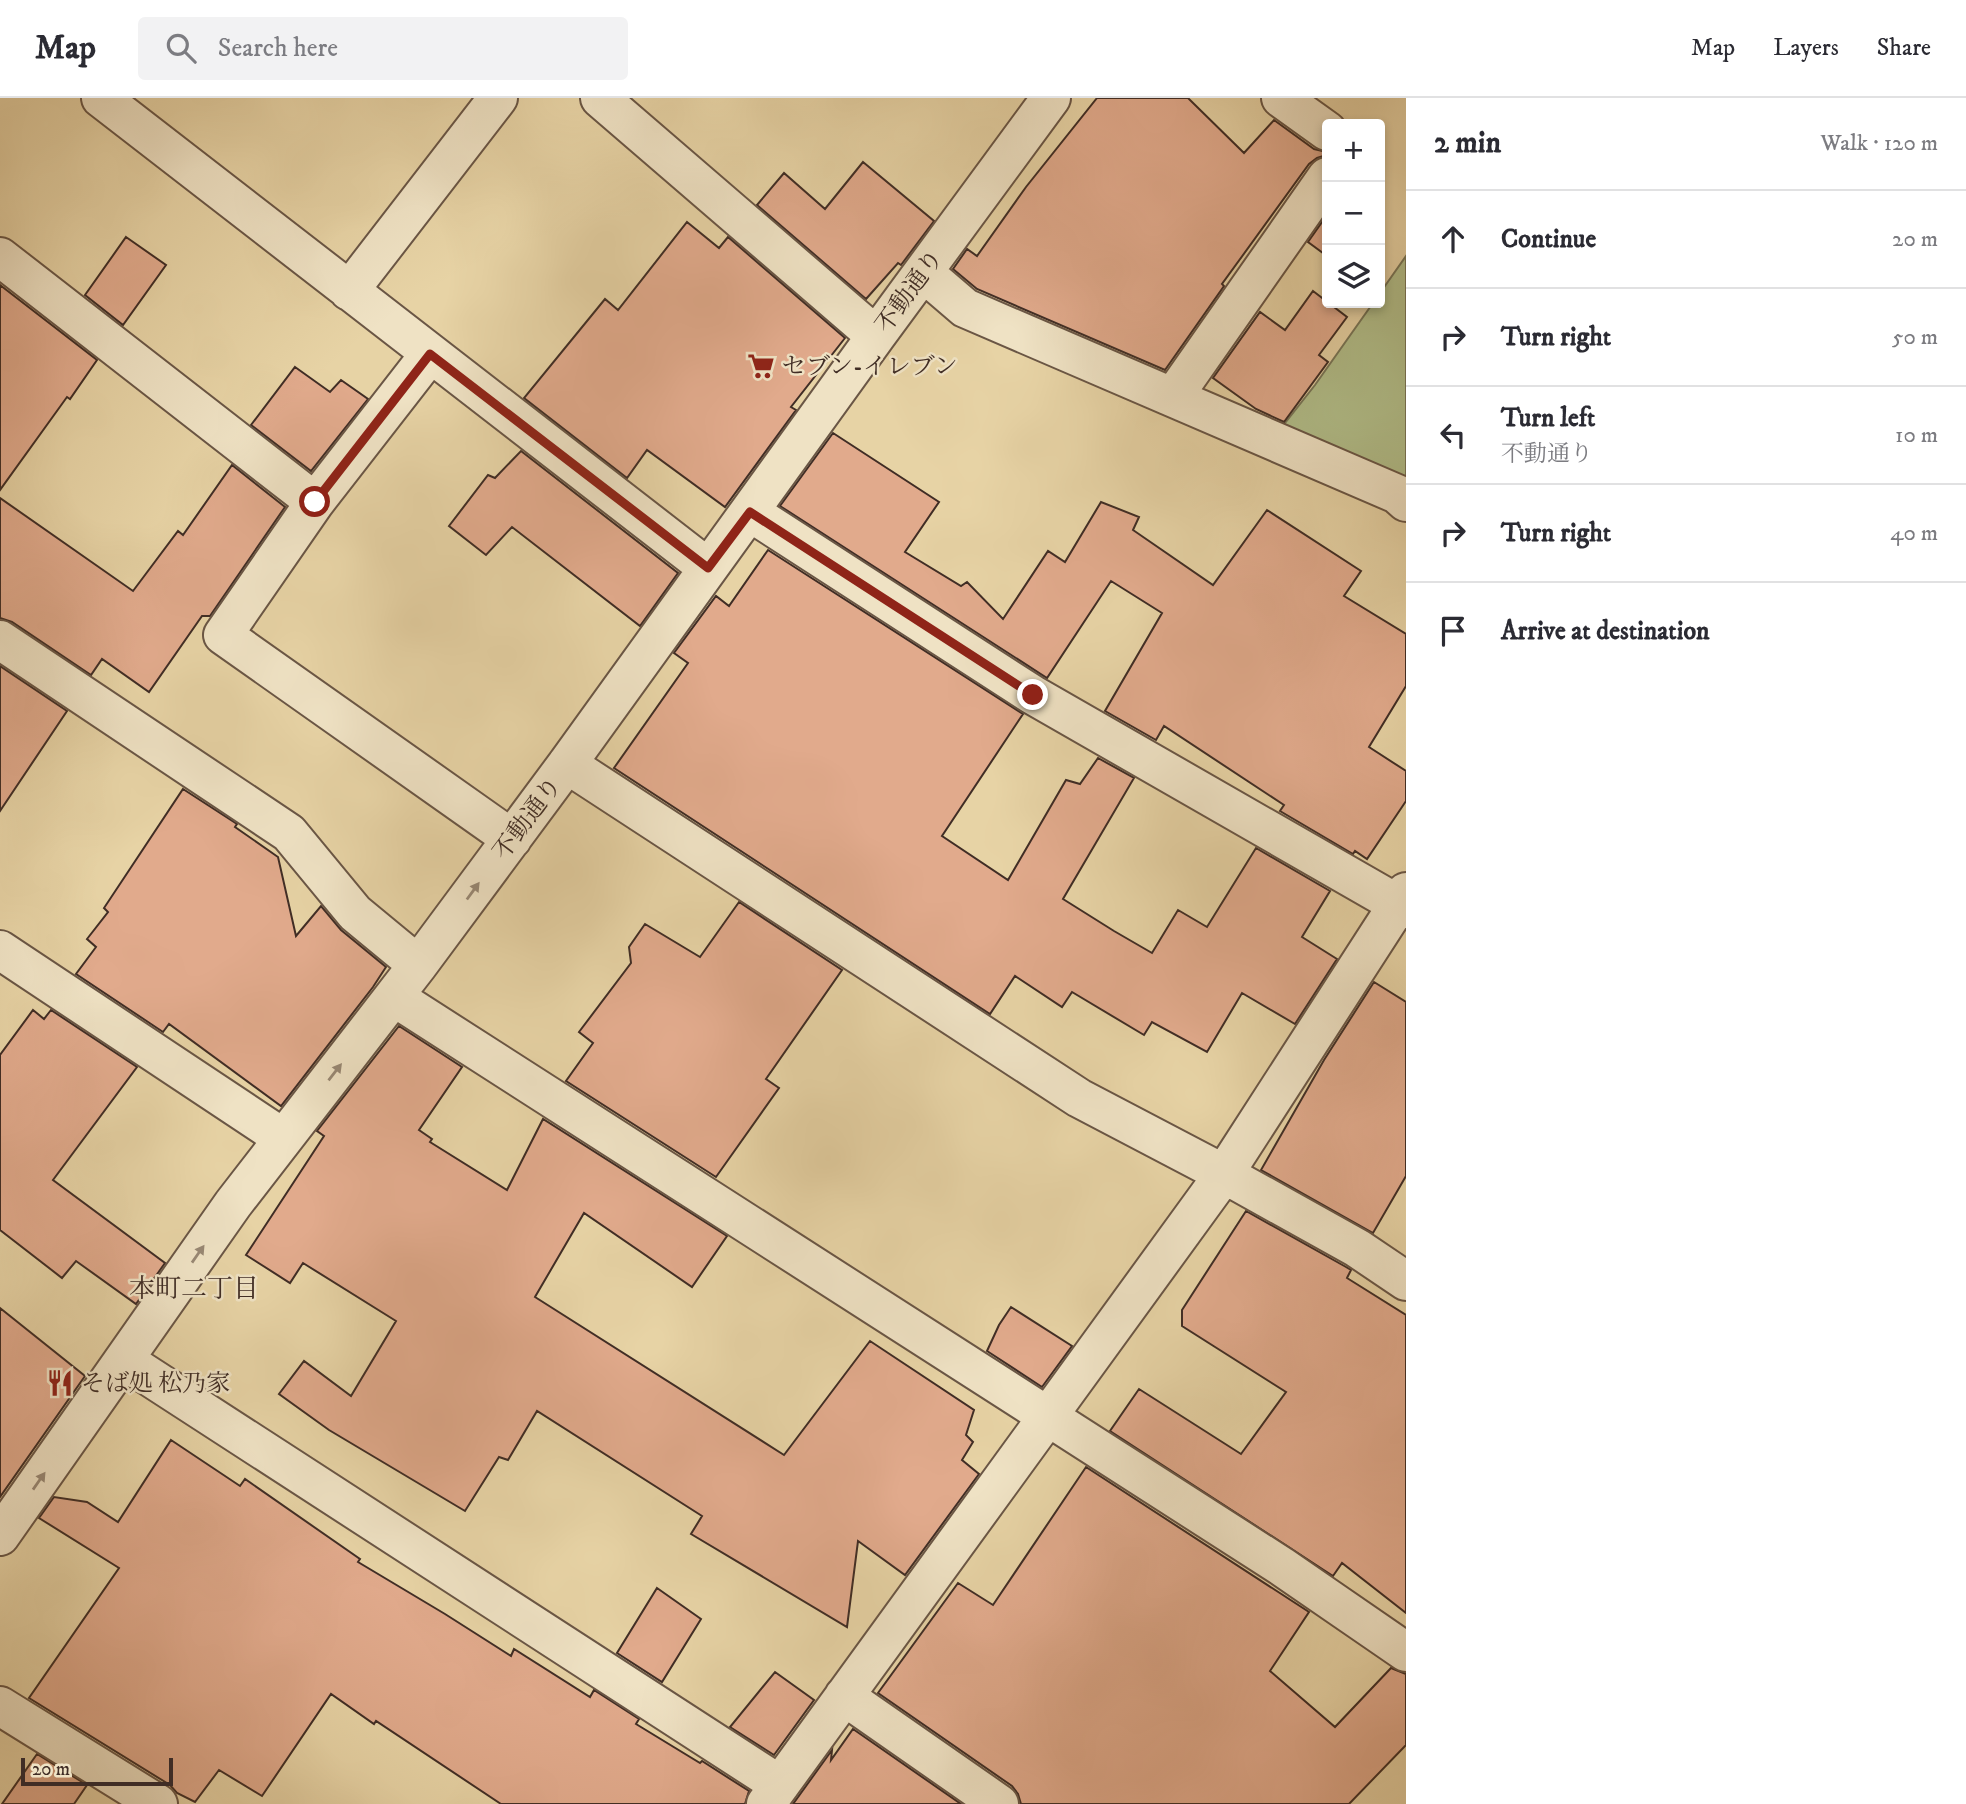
<!DOCTYPE html>
<meta charset="utf-8">
<style>
:root{--surface:#fff;--page:#f2f2f3;--text:#2b2b33;--muted:#7c7c81;--line:#e1e1e2}
body{margin:0;font-family:"IM FELL DW Pica","Noto Serif JP",serif;background:var(--page);color:var(--text)}
.controls{position:absolute;right:21px;top:21px;display:grid;overflow:hidden;border-radius:7px;box-shadow:0 4px 10px #0003}
.controls button{width:63px;height:63px;display:grid;place-items:center;padding:0;border:0;border-bottom:2px solid var(--line);background:var(--surface);color:var(--text);font:35px sans-serif}
.scale{position:absolute;left:21px;bottom:18px;width:152px;box-sizing:border-box;padding-left:7px;border:4px solid #402d25;border-top:0;font-size:19px;line-height:24px;white-space:nowrap;color:#402d25;-webkit-text-stroke:5px #efe2c4;paint-order:stroke}
.stop{position:absolute;width:21px;height:21px;margin:-16px;border:5px solid #8f2418;border-radius:50%;background:#fff}
.stop.end{background:#8f2418;border-color:#fff;box-shadow:0 2px 7px #0008}
.list{margin:0;padding:0;list-style:none}
h2{display:flex;justify-content:space-between;align-items:center;height:91px;margin:0;padding:0 28px;font-size:30px}
h2 small{font-size:23px;font-weight:400;color:var(--muted)}
.list li{display:grid;grid-template-columns:46px 1fr auto;gap:21px;align-items:center;box-sizing:border-box;height:98px;padding:0 28px;border-top:2px solid var(--line)}
.list b{display:block;font-size:26px;white-space:nowrap}
.list p{margin:0;font-size:23px;white-space:nowrap;color:var(--muted)}
.list em{font-size:23px;font-style:normal;color:var(--muted)}
.icon{flex:none;width:38px;height:38px;fill:none;stroke:currentColor;stroke-width:2;stroke-linecap:round;stroke-linejoin:round}
.map{position:relative;flex:none;width:1406px;height:1706px;overflow:hidden}
header{display:flex;align-items:center;gap:42px;box-sizing:border-box;height:98px;padding:0 35px;background:var(--surface);border-bottom:2px solid var(--line)}
header strong{font-size:33px}
nav{display:flex;gap:38px;margin-inline-start:auto;font-size:24px}
.search{width:490px;height:63px;background:var(--page);display:flex;align-items:center;gap:18px;box-sizing:border-box;padding:0 24px;border-radius:7px;color:var(--muted);font-size:26px}
main{display:flex}
aside{flex:1;background:var(--surface)}
.map>svg:first-child{display:block}
</style>
<header>
<strong>Map</strong>
<div class="search"><svg class="icon" aria-label="search" viewBox="0 0 24 24"><circle cx="10" cy="10" r="6"/><path d="M15 15l6 6"/></svg>Search here</div>
<nav><a>Map</a><a>Layers</a><a>Share</a></nav>
</header>
<main>
<div class="map">
<svg width="1406" height="1706" viewBox="0 0 1406 1706">
<rect width="100%" height="100%" fill="#e7d3a5"/>
<filter id="stains"><feTurbulence type="fractalNoise" baseFrequency=".00286" numOctaves="4"/><feColorMatrix values="0 0 0 0 .2 0 0 0 0 .09 0 0 0 0 .02 0 0 0 .5 -.17"/></filter>
<radialGradient id="worn" r=".72"><stop offset=".6" stop-color="#630" stop-opacity="0"/><stop offset="1" stop-color="#630" stop-opacity=".3"/></radialGradient>
<path fill="#b1be8a" stroke="#787658" stroke-width="2" d="M 1406,158 L 1406,387 L 1278,334 L 1315,287 L 1373,205 L 1380,205 L 1380,195 Z"/>
<path fill="#e1aa8c" stroke="#402d25" stroke-width="2" d="M 1097,0 L 1188,0 L 1244,55 L 1274,22 L 1314,51 L 1327,54 L 1327,57 L 1317,60 L 1309,66 L 1222,186 L 1224,188 L 1165,272 L 977,191 L 953,171 L 967,151 L 977,158 L 1026,89 Z
M 863,64 L 934,123 L 901,167 L 898,165 L 866,201 L 757,107 L 784,75 L 825,111 Z
M 1327,117 L 1327,158 L 1308,144 Z
M 687,124 L 719,150 L 728,139 L 845,240 L 791,309 L 796,312 L 725,409 L 647,352 L 627,380 L 524,300 L 605,201 L 618,212 Z
M 126,139 L 166,167 L 123,227 L 85,197 Z
M 0,187 L 97,262 L 70,301 L 67,299 L 0,392 Z
M 1313,193 L 1347,219 L 1319,257 L 1328,264 L 1284,324 L 1256,311 L 1213,280 L 1260,214 L 1285,232 Z
M 295,269 L 330,294 L 341,282 L 368,301 L 311,373 L 251,327 Z
M 833,335 L 939,404 L 905,454 L 961,488 L 967,484 L 1003,521 L 1048,453 L 1065,464 L 1101,404 L 1139,419 L 1133,432 L 1213,487 L 1267,412 L 1361,473 L 1344,498 L 1406,536 L 1406,588 L 1369,649 L 1406,673 L 1406,703 L 1367,761 L 1355,753 L 1353,756 L 1280,713 L 1284,707 L 1164,628 L 1156,642 L 1105,613 L 1162,515 L 1111,483 L 1047,580 L 780,408 Z
M 521,353 L 678,475 L 640,528 L 512,429 L 486,457 L 449,428 L 488,377 L 495,380 Z
M 232,367 L 285,409 L 210,518 L 202,518 L 149,594 L 102,561 L 91,577 L 12,524 L 0,520 L 0,400 L 133,493 L 178,433 L 183,437 Z
M 768,452 L 1023,616 L 942,738 L 1008,782 L 1066,682 L 1080,686 L 1098,660 L 1134,680 L 1063,801 L 1114,833 L 1152,855 L 1178,812 L 1207,829 L 1256,750 L 1330,793 L 1302,839 L 1337,861 L 1295,926 L 1242,895 L 1207,954 L 1152,924 L 1144,937 L 1072,894 L 1062,909 L 1015,878 L 990,916 L 614,670 L 688,565 L 674,555 L 716,498 L 729,508 Z
M 0,568 L 67,613 L 0,713 Z
M 183,691 L 237,726 L 235,729 L 278,759 L 296,838 L 321,808 L 341,832 L 386,869 L 373,889 L 281,1008 L 169,926 L 163,934 L 76,876 L 96,849 L 87,841 L 108,814 L 104,810 Z
M 739,804 L 842,872 L 766,981 L 779,990 L 716,1079 L 566,983 L 593,945 L 579,934 L 631,865 L 629,849 L 645,826 L 700,859 Z
M 1374,884 L 1406,904 L 1406,1078 L 1373,1135 L 1261,1072 L 1324,962 Z
M 33,912 L 44,921 L 51,912 L 137,969 L 53,1082 L 165,1165 L 136,1206 L 76,1163 L 62,1180 L 0,1132 L 0,957 Z
M 399,928 L 462,969 L 419,1032 L 432,1041 L 430,1044 L 507,1092 L 543,1021 L 727,1138 L 692,1189 L 584,1115 L 535,1199 L 784,1357 L 870,1243 L 974,1312 L 966,1337 L 973,1344 L 962,1362 L 979,1376 L 905,1477 L 858,1443 L 847,1529 L 691,1436 L 702,1418 L 537,1313 L 508,1362 L 499,1359 L 465,1413 L 329,1332 L 279,1296 L 304,1263 L 351,1298 L 396,1223 L 303,1165 L 290,1185 L 246,1157 L 324,1038 L 317,1033 Z
M 1246,1113 L 1346,1169 L 1351,1172 L 1347,1180 L 1406,1217 L 1406,1515 L 1342,1465 L 1333,1478 L 1110,1333 L 1139,1291 L 1241,1356 L 1286,1294 L 1182,1228 L 1182,1212 Z
M 1011,1209 L 1072,1248 L 1042,1289 L 987,1253 L 999,1227 Z
M 0,1210 L 85,1278 L 0,1399 Z
M 171,1342 L 240,1388 L 245,1381 L 360,1461 L 358,1464 L 445,1516 L 511,1558 L 514,1551 L 590,1599 L 594,1592 L 639,1621 L 636,1626 L 700,1665 L 702,1663 L 749,1693 L 745,1706 L 501,1706 L 376,1623 L 374,1626 L 331,1596 L 262,1698 L 219,1672 L 195,1704 L 177,1695 L 170,1687 L 29,1600 L 119,1470 L 39,1420 L 54,1399 L 87,1404 L 118,1424 Z
M 1086,1369 L 1309,1514 L 1270,1573 L 1335,1629 L 1391,1570 L 1406,1576 L 1406,1647 L 1349,1706 L 1021,1706 L 1018,1696 L 1012,1688 L 878,1595 L 958,1485 L 993,1507 Z
M 657,1490 L 701,1521 L 662,1584 L 617,1555 Z
M 775,1574 L 814,1602 L 774,1657 L 730,1629 Z
M 853,1631 L 961,1706 L 793,1706 L 832,1652 L 831,1662 Z
M 37,1656 L 87,1687 L 74,1706 L 2,1706 Z"/>
<g fill="none" stroke-linecap="round" stroke-linejoin="round">
<defs>
<path id="minor" d="M 101,0 L 708,470
M 600,0 L 876,238
M 1281,0 L 1327,33
M 0,159 L 315,404
M 923,174 L 965,210 L 1397,396 L 1406,404
M 349,193 L 498,0
M 430,256 L 315,404 L 223,537 L 512,741
M 1173,299 L 1327,79
M 750,414 L 1033,597 L 1406,811
M 0,542 L 289,735 L 355,815 L 418,867
M 567,666 L 1079,1000 L 1224,1076 L 1357,1150 L 1406,1183
M 0,852 L 283,1040
M 394,899 L 1281,1468 L 1406,1554
M 124,1262 L 780,1687
M 0,1438 L 233,1106 L 418,867 L 567,666 L 876,238 L 1051,0
M 844,1598 L 999,1706
M 0,1608 L 158,1706
M 766,1706 L 1224,1076 L 1406,794"/>
</defs>
<use href="#minor" stroke="#6a5645" stroke-width="42"/>
<use href="#minor" stroke="#efe2c4" stroke-width="38"/>
</g>
<defs><path id="oneway-solid" d="M-6-.8H1V-3.2L6.5 0L1 3.2V.8H-6Z" transform="scale(1.75)"/></defs>
<g fill="#988874">
<use href="#oneway-solid" transform="translate(473 793) rotate(-54)"/>
<use href="#oneway-solid" transform="translate(335 974) rotate(-52)"/>
<use href="#oneway-solid" transform="translate(198 1156) rotate(-55)"/>
<use href="#oneway-solid" transform="translate(39 1383) rotate(-55)"/>
</g>
<g fill="none" stroke-linecap="round" stroke-linejoin="round">
<path stroke="#8f2418" stroke-width="9" d="M 315,404 L 430,256 L 708,470 L 750,414 L 1033,597"/>
</g>
<defs>
<symbol id="supermarket-bare" viewBox="-9 -9 18 18"><path d="M-6-5.5h2.5l.6 2H6L4.5 2H-2.5L-4.4-4H-6ZM-1.5 3.2a1.3 1.3 0 1 0 .1 0ZM3 3.2a1.3 1.3 0 1 0 .1 0Z" fill="#8f2418" stroke="#efe2c4" stroke-width="2.5" paint-order="stroke"/></symbol>
<symbol id="restaurant-bare" viewBox="-9 -9 18 18"><path d="M-5-6h1v4h1v-4h1v4h1v-4h1v5L-1.5 .5V6h-2V.5L-5-1ZM5-6V6H3V1.5H1.5Q1.5-4 5-6Z" fill="#8f2418" stroke="#efe2c4" stroke-width="2.5" paint-order="stroke"/></symbol>
</defs>
<g fill-rule="evenodd">
<use href="#supermarket-bare" x="742" y="249" width="38" height="38"/>
<use href="#restaurant-bare" x="41" y="1266" width="38" height="38"/>
</g>
<g text-anchor="middle" stroke-width="5" stroke-linejoin="round" paint-order="stroke">
<g font-size="24" fill="#402d25" stroke="#efe2c4">
<text transform="translate(909 193) rotate(-54)" y="8">不動通り</text>
<text transform="translate(527 720) rotate(-53)" y="8">不動通り</text>
</g>
<g font-size="24" fill="#402d25" stroke="#efe2c4" text-anchor="start">
<text x="782" y="276">セブン-イレブン</text>
<text x="81" y="1293">そば処 松乃家</text>
</g>
<g font-size="26" fill="#402d25" stroke="#efe2c4">
<text x="194" y="1199">本町二丁目</text>
</g>
</g>
<rect width="100%" height="100%" filter="url(#stains)"/>
<rect width="100%" height="100%" fill="url(#worn)"/>
</svg>
<div class="controls">
<button>+</button>
<button>−</button>
<button><svg class="icon" aria-label="layers" viewBox="0 0 24 24"><path d="M12 4l9 5-9 5-9-5zM3 14l9 5 9-5"/></svg></button>
</div>
<div class="scale">20 m</div>
<div class="stop" style="left:315px;top:404px"></div>
<div class="stop end" style="left:1033px;top:597px"></div>
</div>
<aside>
<h2>2 min<small>Walk · 120 m</small></h2>
<ul class="list">
<li><svg class="icon" aria-label="ahead" viewBox="0 0 24 24"><path d="M12 20V5M6 11l6-6 6 6"/></svg><div><b>Continue</b></div><em>20 m</em></li>
<li><svg class="icon" aria-label="right" viewBox="0 0 24 24"><path d="M7 20v-9h11M14 6l5 5-5 5"/></svg><div><b>Turn right</b></div><em>50 m</em></li>
<li><svg class="icon" aria-label="left" viewBox="0 0 24 24"><path d="M17 20v-9H6M10 6l-5 5 5 5"/></svg><div><b>Turn left</b><p>不動通り</p></div><em>10 m</em></li>
<li><svg class="icon" aria-label="right" viewBox="0 0 24 24"><path d="M7 20v-9h11M14 6l5 5-5 5"/></svg><div><b>Turn right</b></div><em>40 m</em></li>
<li><svg class="icon" aria-label="arrive" viewBox="0 0 24 24"><path d="M6 21V4h12l-3 4 3 4H6"/></svg><div><b>Arrive at destination</b></div></li>
</ul>
</aside>
</main>
